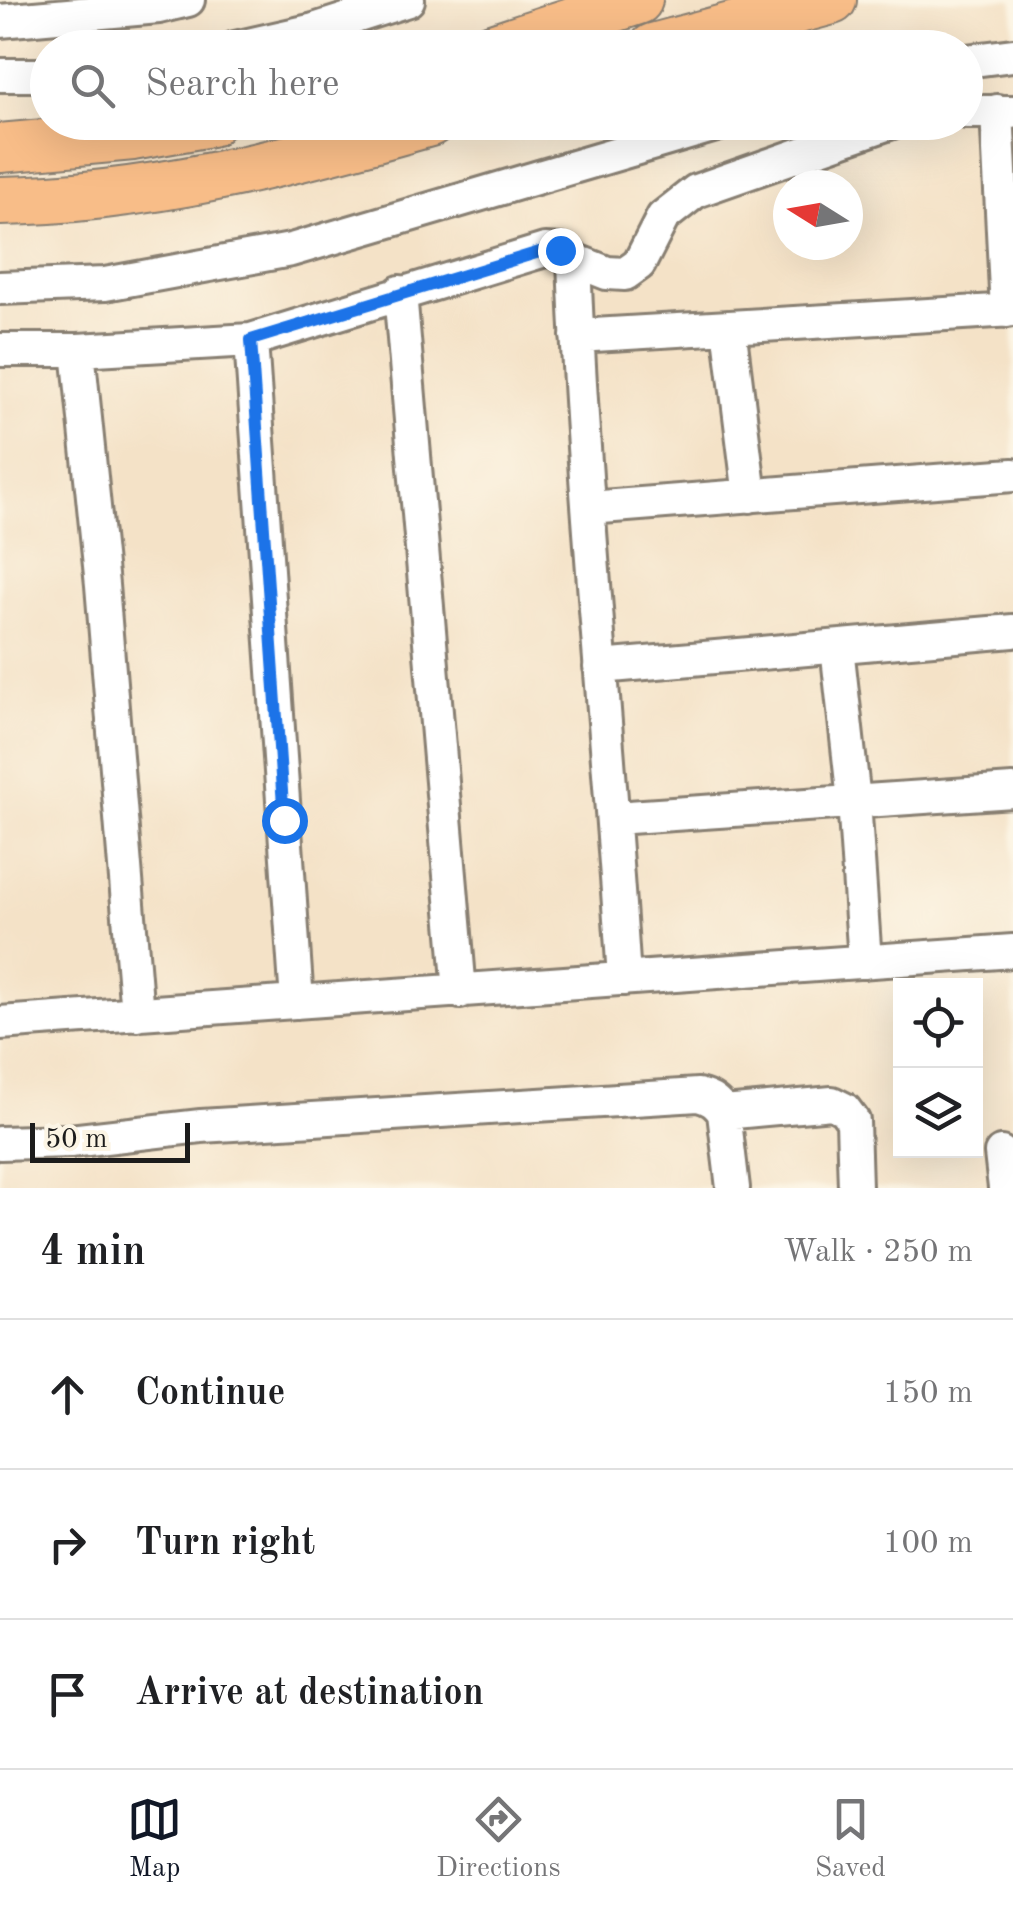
<!DOCTYPE html>
<meta charset="utf-8">
<style>
:root{--surface:#fff;--page:#f2f2f2;--text:#202124;--muted:#757577;--line:#e0e0e0;--accent:#111827}
body{margin:0;font-family:"Old Standard TT",serif;background:var(--page);color:var(--text)}
.controls{position:absolute;right:30px;bottom:30px;display:grid;overflow:hidden;border-radius:0px;box-shadow:0 10px 40px #0002}
.controls button{width:90px;height:90px;display:grid;place-items:center;padding:0;border:0;border-bottom:2px solid var(--line);background:var(--surface);color:var(--text);font:50px sans-serif}
.compass{position:absolute;left:773px;top:170px;width:90px;height:90px;border-radius:50%;background:var(--surface);box-shadow:0 10px 40px #0002;rotate:281deg}
.scale{position:absolute;left:30px;bottom:25px;width:160px;box-sizing:border-box;padding-left:10px;border:5px solid #1c1c1c;border-top:0;font-size:28px;line-height:35px;white-space:nowrap;color:#1c1c1c;-webkit-text-stroke:8px #fcf5e5;paint-order:stroke}
.stop{position:absolute;width:30px;height:30px;margin:-22px;border:8px solid #1a73e8;border-radius:50%;background:#fff}
.stop.end{background:#1a73e8;border-color:#fff;box-shadow:0 2px 10px #0008}
.list{margin:0;padding:0;list-style:none}
h2{display:flex;justify-content:space-between;align-items:center;height:130px;margin:0;padding:0 40px;font-size:42px}
h2 small{font-size:32px;font-weight:400;color:var(--muted)}
.list li{display:grid;grid-template-columns:65px 1fr auto;gap:30px;align-items:center;box-sizing:border-box;height:150px;padding:0 40px;border-top:2px solid var(--line)}
.list b{display:block;font-size:38px;white-space:nowrap}
.list em{font-size:32px;font-style:normal;color:var(--muted)}
.icon{flex:none;width:55px;height:55px;fill:none;stroke:currentColor;stroke-width:2;stroke-linecap:round;stroke-linejoin:round}
.map{position:relative;flex:none;width:1013px;height:1188px;overflow:hidden}
.search{position:absolute;background:var(--surface);box-shadow:0 10px 40px #0002;left:30px;right:30px;top:30px;height:110px;display:flex;align-items:center;gap:25px;box-sizing:border-box;padding:0 35px;border-radius:55px;color:var(--muted);font-size:38px}
.sheet{height:580px;background:var(--surface)}
nav{display:flex;justify-content:space-around;align-items:center;box-sizing:border-box;height:140px;border-top:2px solid var(--line);background:var(--surface);font-size:28px;color:var(--muted)}
nav a{display:grid;justify-items:center;gap:5px}
nav .on{color:var(--accent)}
.map>svg:first-child{display:block}
</style>
<div class="map">
<svg width="1013" height="1188" viewBox="0 0 1013 1188">
<rect width="100%" height="100%" fill="#fcf5e5"/>
<filter id="ink" filterUnits="userSpaceOnUse"><feTurbulence type="fractalNoise" baseFrequency=".01" numOctaves="2"/><feDisplacementMap in="SourceGraphic" scale="20" xChannelSelector="R" yChannelSelector="G"/><feConvolveMatrix kernelMatrix="1 2 1 2 8 2 1 2 1" color-interpolation-filters="sRGB"/></filter>
<filter id="wash" filterUnits="userSpaceOnUse"><feTurbulence type="fractalNoise" baseFrequency=".0048" numOctaves="4" result="noise"/><feDisplacementMap in="SourceGraphic" scale="40" xChannelSelector="R" yChannelSelector="G"/><feGaussianBlur stdDeviation="2.25" result="paint"/><feColorMatrix in="noise" values="0 0 0 0 0 0 0 0 0 0 0 0 0 0 0 0 0 1.4 0 .05"/><feComposite in="paint" operator="in"/></filter>
<g filter="url(#wash)">
<rect width="100%" height="100%" fill="#f4e2c7"/>
</g>
<g filter="url(#ink)">
<g fill="none" stroke-linecap="round" stroke-linejoin="round">
<defs>
<path id="minor" d="M 0,21 L 159,7 L 188,0
M 235,48 L 314,30 L 408,0
M 966,61 L 1013,55
M 0,75 L 48,75
M 997,111 L 1007,311
M 966,112 L 1013,112
M 574,260 C 583,500 609,739 624,979
M 0,288 L 105,284 L 291,250 L 726,122
M 400,292 L 460,992
M 729,327 L 750,496
M 577,336 L 1013,310
M 251,340 L 297,1002
M 0,350 L 78,350 L 251,340 L 545,250 L 560,251 L 574,260 L 607,273 L 625,274 L 639,264 L 663,217 L 696,191 L 892,122
M 78,350 L 102,585 L 137,1014
M 589,508 L 1013,475
M 837,647 L 854,801 L 865,962
M 600,667 L 1013,631
M 614,818 L 1013,791
M 0,1023 L 1013,951
M 724,1113 L 832,1103 L 844,1109 L 853,1121 L 855,1188
M 0,1143 L 70,1141 L 201,1126 L 698,1095 C 711,1098 717,1103 724,1113 L 733,1188
M 1001,1153 L 1005,1188"/>
<path id="highway" d="M 492,48 L 638,0
M 653,48 L 832,0
M 0,148 L 133,136 L 211,122
M 0,201 C 147,199 290,162 430,122"/>
</defs>
<use href="#minor" stroke="#887f72" stroke-width="38"/>
<use href="#highway" stroke="#887f72" stroke-width="52"/>
<use href="#minor" stroke="#fff" stroke-width="32"/>
<use href="#highway" stroke="#f8bd88" stroke-width="48"/>
</g>
</g>
<g fill="none" stroke-linecap="round" stroke-linejoin="round" filter="url(#ink)">
<path stroke="#1a73e8" stroke-width="12" d="M 284,820 L 251,340 L 546,250 L 560,250"/>
</g>
</svg>
<div class="controls">
<button><svg class="icon" aria-label="locate" viewBox="0 0 24 24"><circle cx="12" cy="12" r="6"/><path d="M12 2v4M12 18v4M2 12h4M18 12h4"/></svg></button>
<button><svg class="icon" aria-label="layers" viewBox="0 0 24 24"><path d="M12 4l9 5-9 5-9-5zM3 14l9 5 9-5"/></svg></button>
</div>
<svg class="compass" viewBox="-18 -18 36 36"><path d="M0-13l5 13h-10z" fill="#e53935"/><path d="M0 13l5-13h-10z" fill="#757577"/></svg>
<div class="scale">50 m</div>
<div class="stop" style="left:284px;top:820px"></div>
<div class="stop end" style="left:560px;top:250px"></div>
<div class="search"><svg class="icon" aria-label="search" viewBox="0 0 24 24"><circle cx="10" cy="10" r="6"/><path d="M15 15l6 6"/></svg>Search here</div>
</div>
<section class="sheet">
<h2>4 min<small>Walk · 250 m</small></h2>
<ul class="list">
<li><svg class="icon" aria-label="ahead" viewBox="0 0 24 24"><path d="M12 20V5M6 11l6-6 6 6"/></svg><div><b>Continue</b></div><em>150 m</em></li>
<li><svg class="icon" aria-label="right" viewBox="0 0 24 24"><path d="M7 20v-9h11M14 6l5 5-5 5"/></svg><div><b>Turn right</b></div><em>100 m</em></li>
<li><svg class="icon" aria-label="arrive" viewBox="0 0 24 24"><path d="M6 21V4h12l-3 4 3 4H6"/></svg><div><b>Arrive at destination</b></div></li>
</ul>
</section>
<nav>
<a class="on"><svg class="icon" aria-label="map" viewBox="0 0 24 24"><path d="M3 6l6-2 6 2 6-2v14l-6 2-6-2-6 2zM9 4v14M15 6v14"/></svg>Map</a>
<a><svg class="icon" aria-label="directions" viewBox="0 0 24 24"><path d="M12 3l9 9-9 9-9-9zM9 14v-3h6M13 9l2 2-2 2"/></svg>Directions</a>
<a><svg class="icon" aria-label="saved" viewBox="0 0 24 24"><path d="M7 4h10v16l-5-4-5 4z"/></svg>Saved</a>
</nav>
